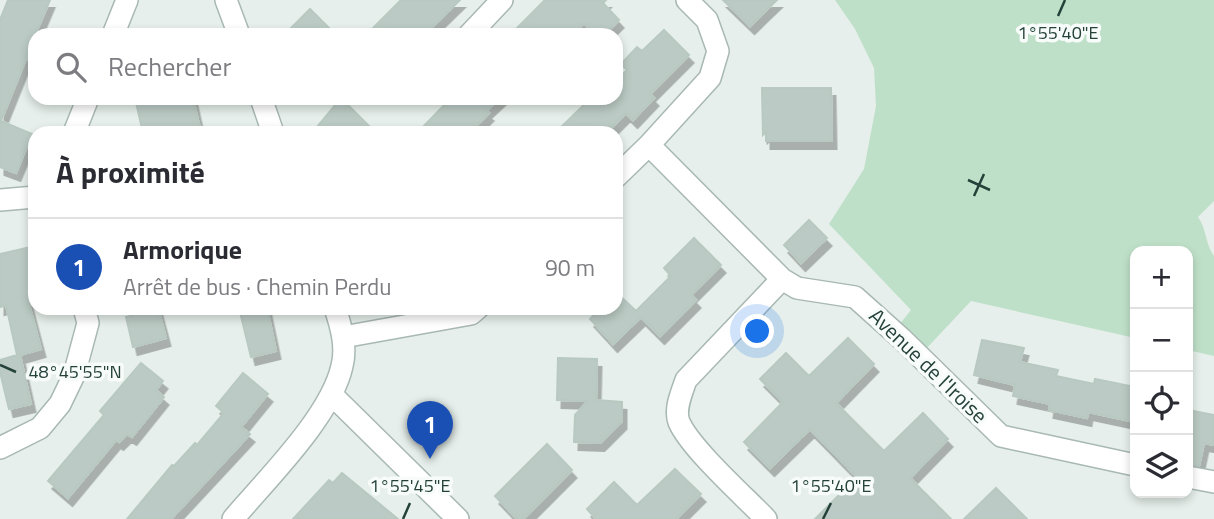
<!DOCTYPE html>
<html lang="fr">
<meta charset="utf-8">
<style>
:root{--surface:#fff;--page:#f7f7f7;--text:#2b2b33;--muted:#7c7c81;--line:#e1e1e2;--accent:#111827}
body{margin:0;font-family:"Titillium Web",sans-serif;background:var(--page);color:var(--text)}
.controls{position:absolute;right:21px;bottom:21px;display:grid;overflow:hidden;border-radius:14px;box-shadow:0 4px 10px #0003}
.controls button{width:63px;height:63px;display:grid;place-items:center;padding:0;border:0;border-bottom:2px solid var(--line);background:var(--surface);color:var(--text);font:35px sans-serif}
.you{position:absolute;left:758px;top:332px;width:24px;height:24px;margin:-18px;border:5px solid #fff;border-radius:50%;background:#1a73e8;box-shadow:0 0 0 10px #1a73e833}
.badge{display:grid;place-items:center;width:46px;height:46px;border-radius:50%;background:var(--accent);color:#fff;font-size:23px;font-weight:700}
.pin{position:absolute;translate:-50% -58px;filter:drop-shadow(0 2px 4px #0008)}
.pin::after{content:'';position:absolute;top:37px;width:24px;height:21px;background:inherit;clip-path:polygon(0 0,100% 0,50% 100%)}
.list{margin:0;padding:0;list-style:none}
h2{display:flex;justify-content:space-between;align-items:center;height:91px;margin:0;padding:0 28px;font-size:30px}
h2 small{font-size:23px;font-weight:400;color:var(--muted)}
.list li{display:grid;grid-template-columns:46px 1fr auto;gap:21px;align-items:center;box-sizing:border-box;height:98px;padding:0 28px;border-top:2px solid var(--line)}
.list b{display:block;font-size:26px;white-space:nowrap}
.list p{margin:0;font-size:23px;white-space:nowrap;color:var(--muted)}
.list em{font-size:23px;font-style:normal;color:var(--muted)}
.icon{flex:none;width:38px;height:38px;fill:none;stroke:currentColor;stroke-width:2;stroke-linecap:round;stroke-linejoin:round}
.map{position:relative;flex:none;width:1214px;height:519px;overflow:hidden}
.search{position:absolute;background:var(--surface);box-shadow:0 4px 10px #0003;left:28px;top:28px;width:595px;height:77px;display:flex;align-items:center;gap:18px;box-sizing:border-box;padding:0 24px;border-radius:21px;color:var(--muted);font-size:26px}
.panel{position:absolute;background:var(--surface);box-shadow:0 4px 10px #0003;left:28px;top:126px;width:595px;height:189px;border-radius:21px}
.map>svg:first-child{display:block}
</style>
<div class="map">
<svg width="1214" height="519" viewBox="0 0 1214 519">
<defs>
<filter id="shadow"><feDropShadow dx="4.5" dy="8" stdDeviation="0" flood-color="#0004"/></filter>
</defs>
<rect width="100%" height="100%" fill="#e6efeb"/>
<path fill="#bfe0c8" d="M 835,0 L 1214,0 L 1214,201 L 1198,217 C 1207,229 1205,244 1214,256 L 1214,356 L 1188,350 L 1188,251 L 1135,251 L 1135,338 L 971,301 L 924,351 L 899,325 L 911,310 L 829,224 L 864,169 L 876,106 L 874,68 L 855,29 Z"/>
<path fill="#bbcac4" stroke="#b8c9c2" stroke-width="2" filter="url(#shadow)" d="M 8,0 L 50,0 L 35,35 L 35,63 L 26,59 L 1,121 L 32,134 L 16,173 L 0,167 L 0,20 Z
M 401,0 L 460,0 L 424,35 L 366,35 Z
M 545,0 L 606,0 L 603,3 L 619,20 L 604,35 L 596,35 L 584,23 L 572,35 L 510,35 Z
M 723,0 L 777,0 L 750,26 Z
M 310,9 L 336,35 L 284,35 Z
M 664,30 L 689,55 L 650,94 L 654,98 L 633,120 L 626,113 L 606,133 L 555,133 L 591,98 L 616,98 L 616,81 L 627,70 L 621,64 L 637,47 L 642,51 Z
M 762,88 L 831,88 L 832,141 L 766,141 L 766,132 L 763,135 Z
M 135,98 L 193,98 L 201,133 L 143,133 Z
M 341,98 L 376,133 L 312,133 Z
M 451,98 L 500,98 L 486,111 L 489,113 L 469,133 L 417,133 Z
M 809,220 L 827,238 L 801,263 L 784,245 Z
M 694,238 L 721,265 L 691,295 L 696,300 L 660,336 L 641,317 L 613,344 L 590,319 L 600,308 L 616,308 L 616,292 L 636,311 L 671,276 L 664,268 Z
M 35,246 L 35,298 L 28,300 L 41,349 L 20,355 L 31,404 L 9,409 L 0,372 L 0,360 L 17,355 L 6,305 L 0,307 L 0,254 Z
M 136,308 L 158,308 L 166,338 L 133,347 L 126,317 L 138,314 Z
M 239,308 L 267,308 L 276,351 L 251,357 Z
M 848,338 L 874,364 L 836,403 L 884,451 L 923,413 L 948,439 L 910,478 L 951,519 L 815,519 L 857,477 L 810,429 L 770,468 L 744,442 L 783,402 L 760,379 L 786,353 L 809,376 Z
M 982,340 L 1024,348 L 1020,362 L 1058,370 L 1056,376 L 1094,384 L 1095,379 L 1135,387 L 1135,422 L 1088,412 L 1087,418 L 1049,410 L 1050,404 L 1013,396 L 1015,385 L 974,375 Z
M 558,358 L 597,359 L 596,400 L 622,402 L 622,421 L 600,443 L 574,442 L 575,415 L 588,401 L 557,400 Z
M 141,363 L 163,381 L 156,390 L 164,397 L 132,437 L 127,434 L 119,442 L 116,440 L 68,498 L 48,481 L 104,415 L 100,411 Z
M 243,373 L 268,394 L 241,427 L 250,434 L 171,519 L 127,519 L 172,465 L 174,466 L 195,443 L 197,445 L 224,413 L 216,406 Z
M 1188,410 L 1214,415 L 1214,445 L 1204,443 L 1199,466 L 1188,464 Z
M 547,444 L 572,470 L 523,519 L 517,519 L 495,496 Z
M 675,469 L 701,494 L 676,519 L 596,519 L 587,509 L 614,482 L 637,505 Z
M 342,473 L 398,519 L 293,519 L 329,480 L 333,483 Z
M 996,488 L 1027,519 L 964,519 Z"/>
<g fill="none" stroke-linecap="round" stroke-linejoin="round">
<defs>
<path id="minor" d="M 226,0 L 239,35
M 113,35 L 127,0
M 469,35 L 502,0
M 261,98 L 273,133
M 74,133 L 88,98
M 649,145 L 782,279 L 797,288 L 855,297 L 902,339 L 1001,436 L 1135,465
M 616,177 L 649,145 L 710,78 L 718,51 L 707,20 L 687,0
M 0,200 L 35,197
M 343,337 L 471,314 L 478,308
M 333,396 L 458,519
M 0,448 L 40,428 L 60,404 L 74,375 L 88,323 L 84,308
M 1188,477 L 1214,482
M 233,519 C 267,479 331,416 342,366 C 347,347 341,326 335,308
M 766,519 C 745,497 690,448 679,422 C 674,409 682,392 686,380 L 782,279"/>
</defs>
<use href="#minor" stroke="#a8b8b2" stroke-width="24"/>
<use href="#minor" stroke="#fff" stroke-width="21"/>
</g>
<path fill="none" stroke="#24423a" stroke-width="2.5" d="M 1058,16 L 1065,0M 968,180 L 990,190M 974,196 L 984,174M 0,365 L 16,372M 403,519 L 410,503M 823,519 L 831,503"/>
<g text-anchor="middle" stroke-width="7" stroke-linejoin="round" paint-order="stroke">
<g font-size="21" fill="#24423a" stroke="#f7fbf9">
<text transform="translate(928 366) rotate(44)" y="7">Avenue de l'Iroise</text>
</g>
</g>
<g font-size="18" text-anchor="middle" fill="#24423a" stroke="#f7fbf9" stroke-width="7" stroke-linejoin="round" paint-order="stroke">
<text x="1058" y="39">1°55'40"E</text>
<text x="75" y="378">48°45'55"N</text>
<text x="410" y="492">1°55'45"E</text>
<text x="831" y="492">1°55'40"E</text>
</g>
</svg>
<div class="controls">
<button>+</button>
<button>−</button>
<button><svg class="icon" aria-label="locate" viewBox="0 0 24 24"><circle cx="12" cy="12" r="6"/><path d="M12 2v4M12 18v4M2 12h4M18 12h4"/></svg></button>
<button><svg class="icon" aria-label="layers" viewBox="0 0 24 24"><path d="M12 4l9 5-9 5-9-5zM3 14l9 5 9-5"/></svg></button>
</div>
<div class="you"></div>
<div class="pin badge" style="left:430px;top:459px;background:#1a4fb4">1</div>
<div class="search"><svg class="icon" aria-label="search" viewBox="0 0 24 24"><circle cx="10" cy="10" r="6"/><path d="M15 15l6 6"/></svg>Rechercher</div>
<section class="panel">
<h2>À proximité<small></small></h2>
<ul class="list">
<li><span class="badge" style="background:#1a4fb4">1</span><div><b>Armorique</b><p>Arrêt de bus · Chemin Perdu</p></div><em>90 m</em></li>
</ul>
</section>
</div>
